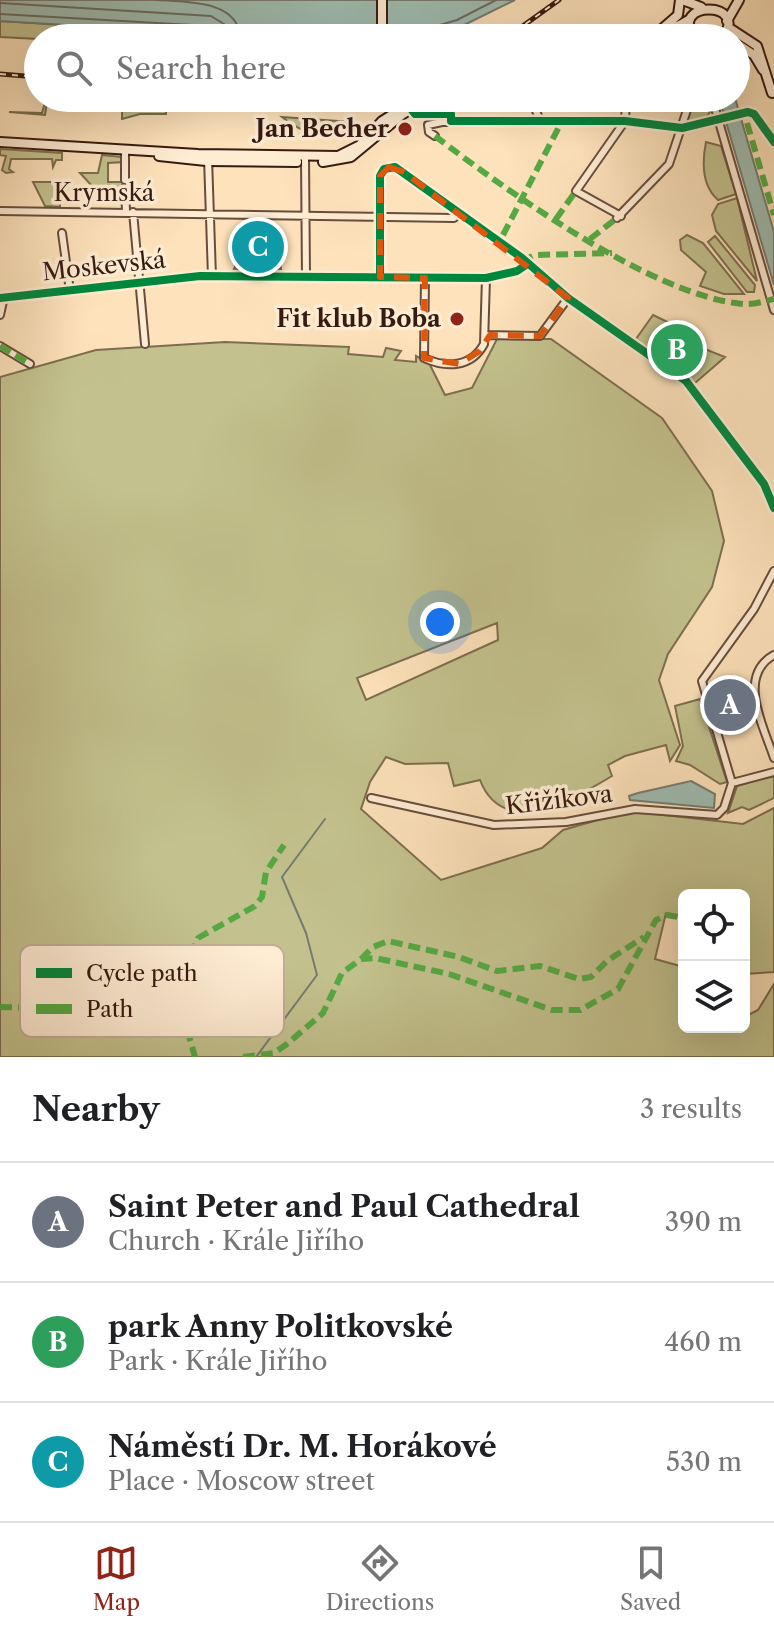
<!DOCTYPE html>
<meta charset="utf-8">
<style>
:root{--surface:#fff;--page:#f6f6f6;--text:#202124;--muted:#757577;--line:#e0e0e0;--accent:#8f2418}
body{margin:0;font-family:"Libre Caslon Text",serif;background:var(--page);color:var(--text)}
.controls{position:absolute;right:24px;bottom:24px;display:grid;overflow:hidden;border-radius:12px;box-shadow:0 8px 32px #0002}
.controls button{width:72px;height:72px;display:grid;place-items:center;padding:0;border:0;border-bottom:2px solid var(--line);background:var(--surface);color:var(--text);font:40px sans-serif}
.you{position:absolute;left:440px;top:622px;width:28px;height:28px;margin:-20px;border:6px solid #fff;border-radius:50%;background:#1a73e8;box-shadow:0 0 0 12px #1a73e833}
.badge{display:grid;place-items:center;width:52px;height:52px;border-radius:50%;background:var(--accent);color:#fff;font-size:26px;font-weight:700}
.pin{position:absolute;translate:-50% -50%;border:4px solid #fff;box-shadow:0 2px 8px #0006}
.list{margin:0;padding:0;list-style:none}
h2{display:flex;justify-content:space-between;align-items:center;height:104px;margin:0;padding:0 32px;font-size:34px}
h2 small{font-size:26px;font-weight:400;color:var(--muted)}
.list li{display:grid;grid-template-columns:52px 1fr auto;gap:24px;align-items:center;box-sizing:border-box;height:120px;padding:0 32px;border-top:2px solid var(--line)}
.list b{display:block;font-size:30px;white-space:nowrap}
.list p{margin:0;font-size:26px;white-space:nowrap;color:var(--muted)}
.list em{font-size:26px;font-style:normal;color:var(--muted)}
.icon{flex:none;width:44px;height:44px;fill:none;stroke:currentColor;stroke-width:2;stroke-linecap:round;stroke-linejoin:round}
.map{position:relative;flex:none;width:774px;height:1057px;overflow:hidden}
.search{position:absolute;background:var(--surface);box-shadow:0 8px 32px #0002;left:24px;right:24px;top:24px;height:88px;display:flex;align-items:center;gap:20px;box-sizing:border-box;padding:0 28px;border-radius:44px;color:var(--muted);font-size:30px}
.sheet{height:464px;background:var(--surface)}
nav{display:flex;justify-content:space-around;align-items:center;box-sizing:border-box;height:112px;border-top:2px solid var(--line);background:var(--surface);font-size:22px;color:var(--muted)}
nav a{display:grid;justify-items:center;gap:4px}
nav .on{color:var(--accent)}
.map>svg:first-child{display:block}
</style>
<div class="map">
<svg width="774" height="1057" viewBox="0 0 774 1057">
<rect width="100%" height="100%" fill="#fde2bb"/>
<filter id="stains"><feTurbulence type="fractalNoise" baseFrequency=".0025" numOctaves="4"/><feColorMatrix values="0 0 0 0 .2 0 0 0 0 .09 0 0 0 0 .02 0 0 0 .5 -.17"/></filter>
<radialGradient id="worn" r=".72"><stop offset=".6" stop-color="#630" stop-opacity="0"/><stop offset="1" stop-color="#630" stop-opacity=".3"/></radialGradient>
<path fill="#c3c28e" stroke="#7d6e50" stroke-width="2" fill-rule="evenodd" d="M 0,21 L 270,38 L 38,39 L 0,37 Z
M 123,98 L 166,100 L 166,114 L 140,114 L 122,119 L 122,106 L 47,102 L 45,115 L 9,112 L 42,113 L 46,99 L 122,103 Z
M 693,98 L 708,98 L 711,110 L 707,117 L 691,123 L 687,119 Z
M 282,117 L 351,122 C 335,147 300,132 282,117 Z
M 706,142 L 721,146 L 736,194 L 718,200 C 701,185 702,162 706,142 Z
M 0,149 L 62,153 L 62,160 L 56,160 L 53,167 L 52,159 L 11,159 L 9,169 L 13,172 L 6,173 L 2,170 L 6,156 L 0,155 Z
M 102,155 L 122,157 L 124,162 L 108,163 L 108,182 L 124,182 L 121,188 L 92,186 L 80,173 L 98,173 Z
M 33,182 L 57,182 L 60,185 L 60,207 L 45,206 Z
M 737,198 L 757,281 L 716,231 L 712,215 L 718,204 Z
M 687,235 L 703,243 L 744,294 L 724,294 L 700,286 L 706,272 L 681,250 L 680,240 Z
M 715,236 L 755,285 L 754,292 L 747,292 L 708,242 Z
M 271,252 L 280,261 L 281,269 L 234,269 L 236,264 Z
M 653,315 L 676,326 L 672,336 L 725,357 L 695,383 L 636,339 Z
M 497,339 L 551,339 L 662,418 L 712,491 L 724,541 L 712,587 L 668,654 L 659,680 L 680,745 L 670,761 L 666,745 L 625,756 L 608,765 L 612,776 C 572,800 503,840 480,780 L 454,786 L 448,763 L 405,764 L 386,757 L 370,782 L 361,809 L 441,880 L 542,848 L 563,830 L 629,811 L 743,824 L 774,808 L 774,972 L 744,974 L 744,895 L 684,895 L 684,917 L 666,913 L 655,959 L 684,967 L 684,1027 L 744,1027 L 744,1017 L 758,1010 L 774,984 L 774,1057 L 0,1057 L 0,377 L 96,350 L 225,342 L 349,347 L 348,354 L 383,357 L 386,348 L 401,351 L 395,360 L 416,362 L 416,356 L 429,363 L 445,395 L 472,388 ZM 497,623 L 498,640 L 366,700 L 357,678 Z
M 700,699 L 727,782 L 720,784 L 690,765 L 676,761 L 683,746 L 675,706 Z
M 774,775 L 774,798 L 749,810 L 742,807 L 728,813 L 737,786 Z"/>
<path fill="#9fbdb2" stroke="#757c72" stroke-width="2" d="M 0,0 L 515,0 L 460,27 L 424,38 L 281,38 L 0,21 Z
M 719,98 L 735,98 L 774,232 L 774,285 Z
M 691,781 L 715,794 L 714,808 L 630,800 L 629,796 L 638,793 Z"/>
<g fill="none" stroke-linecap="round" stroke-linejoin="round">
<path stroke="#6b6c62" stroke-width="2" d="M 156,0 C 187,2 239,0 240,38
M 0,3 L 211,16 L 224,24 L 228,38
M 0,14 L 210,26 L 217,30 L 218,38
M 428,38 L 433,27 L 457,20 L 496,0"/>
<path stroke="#757c72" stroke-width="2" d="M 256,1057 L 317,975 L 306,933 L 282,877 L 325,819"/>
<defs>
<path id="street" d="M 531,98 L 540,121
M 712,98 L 774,310
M 625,121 L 626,99
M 435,136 L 429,132 L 428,125 L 442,122 L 625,121 L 682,128 L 748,112 L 754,114 L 774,142
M 305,157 L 306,277
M 208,158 L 212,277
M 125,180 L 125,151
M 125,188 L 126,211
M 0,211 L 454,218 L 459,213
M 133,212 L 145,344
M 621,216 L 576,191 L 625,121
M 617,218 L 669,164 L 691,98
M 62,233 L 70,291
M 380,277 L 380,176 L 384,169 L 395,167 L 522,258 L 568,298 L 686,381 L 764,484 L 774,508
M 425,278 L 424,358 C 446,368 471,368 484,344 L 486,278
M 0,298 L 200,276 L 486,278 L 517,271 L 526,265
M 0,315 L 4,297
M 487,335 L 540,336 L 568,298
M 0,346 L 30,364
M 774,655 C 736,676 764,727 774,758
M 732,783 L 702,681 L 754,609 L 774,571
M 732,783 L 774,772
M 371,798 L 494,825 L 566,822 L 635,809 L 717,815 L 724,808 L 732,783"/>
<path id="secondary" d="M 382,0 L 382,38
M 685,1 L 701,7
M 727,21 L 739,0
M 728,27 L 757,46 L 772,93
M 663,28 L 678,15 L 680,0
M 565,38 C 606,34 653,44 690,19
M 655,38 L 692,35
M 695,38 C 666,0 752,0 722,38
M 736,43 L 754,55 L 763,70
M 383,101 L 390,108 L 402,106
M 0,142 L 198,154 L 338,156 L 360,145 L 382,121 L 418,98
M 159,156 L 206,161 L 297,162
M 323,162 L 351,157 L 403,114 L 429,98"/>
</defs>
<use href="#street" stroke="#684d3c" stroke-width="10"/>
<use href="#secondary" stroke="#371b11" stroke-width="12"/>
<use href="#street" stroke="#feecd3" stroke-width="6"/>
<use href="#secondary" stroke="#feecd3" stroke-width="8"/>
<defs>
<path id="rail" d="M 506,38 L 559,0
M 0,74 L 38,77"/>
</defs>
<use href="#rail" stroke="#371b11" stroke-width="5"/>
<use href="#rail" stroke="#feecd3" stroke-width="2" stroke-dasharray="6" stroke-linecap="butt"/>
<path stroke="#55a942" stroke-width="6" stroke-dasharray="12 6" stroke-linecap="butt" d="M 747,123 L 774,215
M 435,136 C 507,191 654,297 744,304 C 753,305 765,301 774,299
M 556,219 L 576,191
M 503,235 L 562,121
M 590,239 L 617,218
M 526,265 L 528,258 L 535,255 L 612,253
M 0,346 L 30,364
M 361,959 L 373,947 L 388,941 L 459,957 L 497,971 L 540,966 L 579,979 L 591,977 L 607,961 L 644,937
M 178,968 L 193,951 L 198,938 L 255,906 L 262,897 L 266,872 L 284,845
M 0,1007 L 177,1012 L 184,1019 L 195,1057
M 243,1057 L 274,1053 L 287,1044 L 323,1013 L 342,973 L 361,959 L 375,958 L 449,974 L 552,1010 L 580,1010 L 618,989 L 656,920 L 667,915 L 684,918"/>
<defs>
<path id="cycleway" d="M 388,98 L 396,102 L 404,100 L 415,114 L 451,114 L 451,121 L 625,121 L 682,128 L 748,112 L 754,114 L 774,142
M 380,277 L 380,176 L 384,169 L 395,167 L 522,258 L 568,298 L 686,381 L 764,484 L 774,508
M 0,298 L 200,276 L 486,278 L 517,271 L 526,265"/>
</defs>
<use href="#cycleway" stroke="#feecd3" stroke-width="13"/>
<use href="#cycleway" stroke="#00873e" stroke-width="8"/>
</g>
<path fill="none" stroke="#df560c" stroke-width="6" stroke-dasharray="16 10" stroke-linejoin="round" d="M 389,167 L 404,172 L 568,298 L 540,336 L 490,335 L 480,351 L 459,364 L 424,358 L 425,278 L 380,277 L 380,176 Z"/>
<g fill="#8f2418" stroke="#feecd3" stroke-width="3">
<circle cx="405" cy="129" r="8"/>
<circle cx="457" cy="319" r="8"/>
</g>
<g text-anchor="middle" stroke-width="7" stroke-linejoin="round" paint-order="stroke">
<g font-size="24" font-weight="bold" fill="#371b11" stroke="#feecd3" text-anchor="end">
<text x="389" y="137">Jan Becher</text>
<text x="441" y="327">Fit klub Boba</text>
</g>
<g font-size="24" fill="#371b11" stroke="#feecd3">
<text x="104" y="201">Krymská</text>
<text transform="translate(104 266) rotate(-6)" y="8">Moskevská</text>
<text transform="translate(559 800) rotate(-7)" y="8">Křižíkova</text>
</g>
</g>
<rect x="20" y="945" width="264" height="92" rx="12" fill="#feecd3" stroke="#c2ad99" stroke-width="2"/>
<rect x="36" y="968" width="36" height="10" fill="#00873e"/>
<rect x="36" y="1004" width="36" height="10" fill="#55a942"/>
<g font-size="22" fill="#371b11">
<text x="86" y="981">Cycle path</text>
<text x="86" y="1017">Path</text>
</g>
<rect width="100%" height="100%" filter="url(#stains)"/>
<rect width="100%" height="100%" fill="url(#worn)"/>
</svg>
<div class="controls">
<button><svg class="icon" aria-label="locate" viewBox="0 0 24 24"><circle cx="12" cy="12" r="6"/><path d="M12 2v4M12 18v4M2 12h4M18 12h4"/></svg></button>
<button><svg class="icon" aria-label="layers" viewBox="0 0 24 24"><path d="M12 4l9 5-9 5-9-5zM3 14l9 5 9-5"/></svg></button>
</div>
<div class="you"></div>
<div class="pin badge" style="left:730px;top:705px;background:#6b7280">A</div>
<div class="pin badge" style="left:677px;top:350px;background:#2e9e5b">B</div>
<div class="pin badge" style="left:258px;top:247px;background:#0f9aa8">C</div>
<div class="search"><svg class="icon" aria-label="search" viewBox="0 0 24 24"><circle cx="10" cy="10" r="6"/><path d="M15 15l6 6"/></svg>Search here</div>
</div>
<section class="sheet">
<h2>Nearby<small>3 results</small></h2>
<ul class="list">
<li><span class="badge" style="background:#6b7280">A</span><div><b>Saint Peter and Paul Cathedral</b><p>Church · Krále Jiřího</p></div><em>390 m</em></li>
<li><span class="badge" style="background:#2e9e5b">B</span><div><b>park Anny Politkovské</b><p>Park · Krále Jiřího</p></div><em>460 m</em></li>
<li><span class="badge" style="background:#0f9aa8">C</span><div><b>Náměstí Dr. M. Horákové</b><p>Place · Moscow street</p></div><em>530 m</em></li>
</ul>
</section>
<nav>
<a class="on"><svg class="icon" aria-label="map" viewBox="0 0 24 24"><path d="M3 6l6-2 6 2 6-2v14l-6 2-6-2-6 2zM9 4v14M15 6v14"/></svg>Map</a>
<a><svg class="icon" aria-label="directions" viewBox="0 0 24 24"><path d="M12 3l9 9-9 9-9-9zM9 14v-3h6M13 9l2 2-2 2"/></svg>Directions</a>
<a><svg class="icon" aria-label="saved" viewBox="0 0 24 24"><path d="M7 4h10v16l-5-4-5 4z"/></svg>Saved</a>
</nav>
